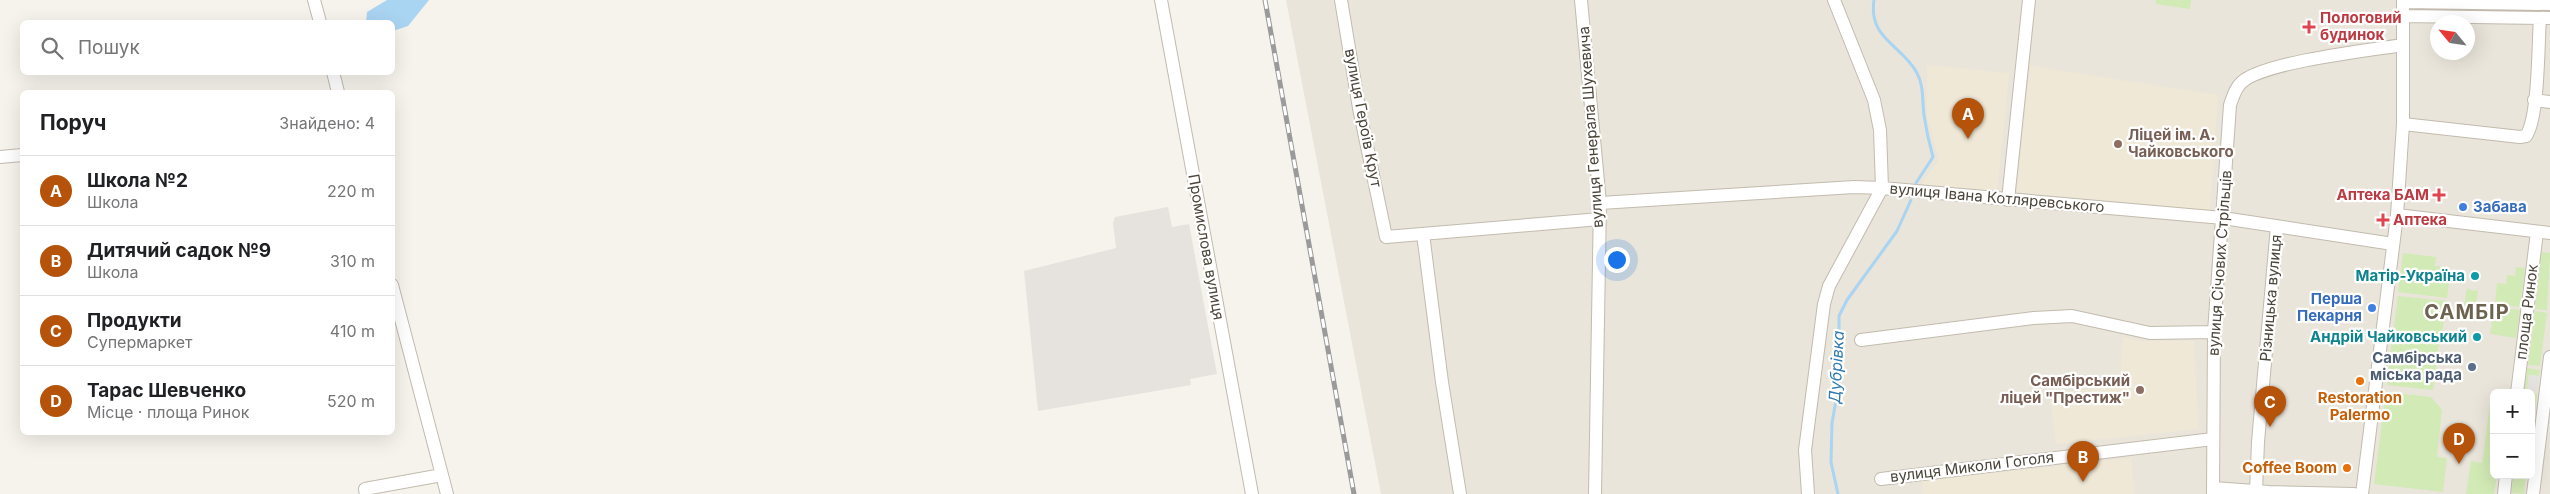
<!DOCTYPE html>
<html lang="uk">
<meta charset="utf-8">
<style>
:root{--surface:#fff;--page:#f6f6f6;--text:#202124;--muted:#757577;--line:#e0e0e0;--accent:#b45309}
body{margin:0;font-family:Inter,sans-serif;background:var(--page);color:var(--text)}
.controls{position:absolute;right:15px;bottom:15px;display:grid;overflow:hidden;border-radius:8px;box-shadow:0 5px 20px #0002}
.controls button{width:45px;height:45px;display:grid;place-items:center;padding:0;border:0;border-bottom:1px solid var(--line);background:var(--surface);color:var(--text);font:25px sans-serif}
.compass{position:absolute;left:2430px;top:15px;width:45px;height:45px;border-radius:50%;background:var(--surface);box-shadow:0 5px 20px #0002;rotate:299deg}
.you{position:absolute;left:1616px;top:259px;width:18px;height:18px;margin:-12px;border:4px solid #fff;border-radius:50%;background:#1a73e8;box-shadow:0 0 0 8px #1a73e833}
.badge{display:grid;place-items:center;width:32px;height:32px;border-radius:50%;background:var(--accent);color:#fff;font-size:16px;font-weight:700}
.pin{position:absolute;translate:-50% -41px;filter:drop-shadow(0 1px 2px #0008)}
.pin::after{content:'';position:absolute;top:26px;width:18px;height:15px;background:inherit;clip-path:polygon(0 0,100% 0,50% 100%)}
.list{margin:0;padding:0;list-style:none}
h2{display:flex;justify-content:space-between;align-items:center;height:65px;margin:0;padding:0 20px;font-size:21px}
h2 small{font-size:16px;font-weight:400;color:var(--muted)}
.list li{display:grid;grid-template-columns:32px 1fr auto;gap:15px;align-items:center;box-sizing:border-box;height:70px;padding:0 20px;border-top:1px solid var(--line)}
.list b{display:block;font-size:19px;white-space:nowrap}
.list p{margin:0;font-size:16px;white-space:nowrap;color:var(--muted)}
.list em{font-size:16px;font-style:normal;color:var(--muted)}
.icon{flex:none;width:28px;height:28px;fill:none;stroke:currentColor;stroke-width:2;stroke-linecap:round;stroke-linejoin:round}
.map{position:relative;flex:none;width:2550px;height:494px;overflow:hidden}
.search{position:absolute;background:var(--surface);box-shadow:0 5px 20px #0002;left:20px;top:20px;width:375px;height:55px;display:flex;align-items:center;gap:12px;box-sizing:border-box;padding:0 18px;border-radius:8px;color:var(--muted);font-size:19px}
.panel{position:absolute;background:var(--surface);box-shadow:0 5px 20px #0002;left:20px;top:90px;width:375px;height:345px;border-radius:8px}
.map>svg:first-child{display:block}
</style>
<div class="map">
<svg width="2550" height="494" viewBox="0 0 2550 494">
<rect width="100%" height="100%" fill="#f6f3ec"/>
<path fill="#eae5da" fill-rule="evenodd" d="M 1286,0 L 2550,0 L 2550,494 L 1381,494 ZM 2438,22 L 2468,22 L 2468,52 L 2438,52 ZM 2494,393 L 2531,393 L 2531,475 L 2494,475 Z"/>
<path fill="#e6e2dd" d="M 1168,207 L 1172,227 L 1189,224 L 1217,374 L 1190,379 L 1191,385 L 1038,411 L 1024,271 L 1116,248 L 1113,223 L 1115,217 Z"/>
<path fill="#efe8d6" d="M 1927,65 L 2009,73 L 1997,191 L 1920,185 L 1939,160 L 1927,117 Z
M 2030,66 L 2218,95 L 2210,210 L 2017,192 Z
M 2123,337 L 2141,341 L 2194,341 L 2198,429 L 2056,444 L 2049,393 L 2119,387 Z
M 2131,458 L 2134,494 L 1923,494 L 1922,481 Z"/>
<path fill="#d2eab5" d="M 2156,0 L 2191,0 L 2190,9 L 2156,4 Z
M 2542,252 L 2550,253 L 2547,310 L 2535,309 Z
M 2403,253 L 2436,257 L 2435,266 L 2443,267 L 2441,276 L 2450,277 L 2447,298 L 2398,292 Z
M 2516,267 L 2525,268 L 2520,307 L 2495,304 L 2497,283 L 2506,284 L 2507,275 L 2515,276 Z
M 2467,288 L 2473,291 L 2478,290 L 2475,314 L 2469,318 L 2463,313 Z
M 2398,296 L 2447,301 L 2441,340 L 2393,334 Z
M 2494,307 L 2520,310 L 2516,338 L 2490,334 Z
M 2535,311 L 2547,313 L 2540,366 L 2528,365 Z
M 2392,337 L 2439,342 L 2433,390 L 2387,385 Z
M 2527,368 L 2540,370 L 2539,376 L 2529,375 L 2527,389 L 2525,389 Z
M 2386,392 L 2431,397 L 2442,410 L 2437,457 L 2447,458 L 2443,492 L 2374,484 Z
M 2531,393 L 2537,394 L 2531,437 Z
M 2490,404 L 2494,405 L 2494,475 L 2497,475 L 2494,494 L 2466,494 L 2471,461 L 2482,463 Z
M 2514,475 L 2526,475 L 2524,494 L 2511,493 Z"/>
<path fill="#e5e3e0" d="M 2529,375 L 2539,376 L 2537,391 L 2527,389 Z"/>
<path fill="#a9d4f2" d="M 387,0 L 429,0 L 408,26 L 393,31 L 392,22 L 366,22 L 367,12 Z"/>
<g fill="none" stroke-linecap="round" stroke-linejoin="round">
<path stroke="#a9d4f2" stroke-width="3" d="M 1874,0 C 1868,39 1902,45 1917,73 C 1924,86 1922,100 1924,115 C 1926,129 1929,143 1933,157 L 1916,183
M 1838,494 L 1831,462 L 1832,423 L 1839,383 L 1839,316 L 1847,300 L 1897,231 L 1911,200"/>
<defs>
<path id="minor" d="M 314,0 L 320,22
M 1161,0 L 1252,494
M 1341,0 L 1359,108 L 1386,237 L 1600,219
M 1581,0 L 1600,203 L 1595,494
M 2403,2 L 2550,4
M 2403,16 L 2550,18
M 333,72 L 338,92
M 2534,100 L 2550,102
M 2403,124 L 2520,137 L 2526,136 C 2539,117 2538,44 2540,18
M 0,157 L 22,155
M 2008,200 L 2029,0
M 1600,203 L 1854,187 L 1882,188 L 2223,218 L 2393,244
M 2397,215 L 2403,124 L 2403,0
M 1423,234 L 1442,382 L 1460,494
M 392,285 L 447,494
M 1861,340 L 2034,318 L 2072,316 L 2150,333 L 2214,332
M 2517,393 L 2537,232
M 1881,479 L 2213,439
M 2213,488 L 2269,492 L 2354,494
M 2256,491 L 2258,442 L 2277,226
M 366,494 L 365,489 L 442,475
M 1808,494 L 1805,450 L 1824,304 L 1829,286 L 1882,188 L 1880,130 L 1874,100 L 1834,0
M 2213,494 L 2214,332 L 2230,105 C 2233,97 2235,88 2242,82 C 2264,62 2370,50 2403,45
M 2362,494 L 2397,215 L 2550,233
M 2504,494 L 2506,475
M 2533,494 L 2550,357"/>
</defs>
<use href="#minor" stroke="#c2bbae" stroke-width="14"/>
<use href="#minor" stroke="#fff" stroke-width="12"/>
<defs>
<path id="rail" d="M 1265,0 L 1354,494"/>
</defs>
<use href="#rail" stroke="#9a9a9a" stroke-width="5"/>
<use href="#rail" stroke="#fff" stroke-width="3" stroke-dasharray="9" stroke-linecap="butt"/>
</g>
<g fill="#e0444e" stroke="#fff" stroke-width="2">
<path d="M2306.5 19.5h5v5h5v5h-5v5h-5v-5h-5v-5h5z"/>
<path d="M2436.5 187.5h5v5h5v5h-5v5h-5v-5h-5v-5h5z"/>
<path d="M2380.5 212.5h5v5h5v5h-5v5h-5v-5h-5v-5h5z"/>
</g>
<g fill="#8d6e63" stroke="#fff" stroke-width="2">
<circle cx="2118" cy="144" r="5"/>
<circle cx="2140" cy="390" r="5"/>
</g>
<g fill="#3f7fe0" stroke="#fff" stroke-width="2">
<circle cx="2463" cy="207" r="5"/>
<circle cx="2372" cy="308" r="5"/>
</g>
<g fill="#0f9aa8" stroke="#fff" stroke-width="2">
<circle cx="2475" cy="276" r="5"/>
<circle cx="2477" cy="337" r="5"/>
</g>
<circle fill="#5c6f8a" stroke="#fff" stroke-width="2" cx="2472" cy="367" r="5"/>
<g fill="#e8710a" stroke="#fff" stroke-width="2">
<circle cx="2360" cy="381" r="5"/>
<circle cx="2347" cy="468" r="5"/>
</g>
<g text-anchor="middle" stroke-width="4.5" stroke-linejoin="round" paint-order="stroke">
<g font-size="15" font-weight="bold" fill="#be3a42" stroke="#fff" text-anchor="start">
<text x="2320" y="23">Пологовий<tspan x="2320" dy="17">будинок</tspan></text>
<text x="2429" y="200" text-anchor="end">Аптека БАМ</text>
<text x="2393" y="225">Аптека</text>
</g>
<g font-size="15" fill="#4b4439" stroke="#fff">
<text transform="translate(1363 118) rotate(79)" y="5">вулиця Героїв Крут</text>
<text transform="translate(1591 127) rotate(-94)" y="5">вулиця Генерала Шухевича</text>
<text transform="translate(1997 198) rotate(5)" y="5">вулиця Івана Котляревського</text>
<text transform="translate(1206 247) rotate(80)" y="5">Промислова вулиця</text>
<text transform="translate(2220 263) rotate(-86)" y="5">вулиця Січових Стрільців</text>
<text transform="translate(2271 298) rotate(-85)" y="5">Різницька вулиця</text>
<text transform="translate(2527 312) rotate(-83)" y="5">площа Ринок</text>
<text transform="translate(1972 467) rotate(-7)" y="5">вулиця Миколи Гоголя</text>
</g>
<g font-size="15" font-weight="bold" fill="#785e54" stroke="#fff" text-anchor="start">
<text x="2128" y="140">Ліцей ім. А.<tspan x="2128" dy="17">Чайковського</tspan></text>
<text x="2130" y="386" text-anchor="end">Самбірський<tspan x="2130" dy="17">ліцей "Престиж"</tspan></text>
</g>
<g font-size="15" font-weight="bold" fill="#366cbe" stroke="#fff" text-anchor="start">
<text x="2473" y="212">Забава</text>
<text x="2362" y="304" text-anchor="end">Перша<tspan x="2362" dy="17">Пекарня</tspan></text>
</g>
<g font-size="15" font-weight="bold" fill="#0d838f" stroke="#fff" text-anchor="end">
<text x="2465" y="281">Матір-Україна</text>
<text x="2467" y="342">Андрій Чайковський</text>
</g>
<g font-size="15" font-weight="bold" fill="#4e5e75" stroke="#fff" text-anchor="end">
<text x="2462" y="363">Самбірська<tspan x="2462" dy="17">міська рада</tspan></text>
</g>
<g font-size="15" font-weight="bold" fill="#c56008" stroke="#fff">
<text x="2360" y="403">Restoration<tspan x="2360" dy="17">Palermo</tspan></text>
<text x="2337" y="473" text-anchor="end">Coffee Boom</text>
</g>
<g font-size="16" font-style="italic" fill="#2e7ab2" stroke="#fff">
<text transform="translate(1836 367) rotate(-87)" y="6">Дубрівка</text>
</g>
<g font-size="20" font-weight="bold" letter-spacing="1" fill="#6e6250" stroke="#fff">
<text x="2467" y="319">САМБІР</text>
</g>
</g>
</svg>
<div class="controls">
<button>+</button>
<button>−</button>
</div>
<svg class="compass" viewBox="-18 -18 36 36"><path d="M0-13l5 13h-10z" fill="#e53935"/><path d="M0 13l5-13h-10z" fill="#757577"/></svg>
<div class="you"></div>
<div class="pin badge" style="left:1968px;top:139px">A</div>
<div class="pin badge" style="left:2083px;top:482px">B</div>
<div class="pin badge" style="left:2270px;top:427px">C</div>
<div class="pin badge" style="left:2459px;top:464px">D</div>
<div class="search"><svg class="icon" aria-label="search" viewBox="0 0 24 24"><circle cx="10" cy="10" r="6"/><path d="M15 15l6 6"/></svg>Пошук</div>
<section class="panel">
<h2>Поруч<small>Знайдено: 4</small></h2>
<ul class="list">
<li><span class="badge">A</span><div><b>Школа №2</b><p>Школа</p></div><em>220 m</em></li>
<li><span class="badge">B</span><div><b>Дитячий садок №9</b><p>Школа</p></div><em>310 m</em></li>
<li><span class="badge">C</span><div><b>Продукти</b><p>Супермаркет</p></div><em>410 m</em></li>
<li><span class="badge">D</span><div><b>Тарас Шевченко</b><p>Місце · площа Ринок</p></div><em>520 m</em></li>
</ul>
</section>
</div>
